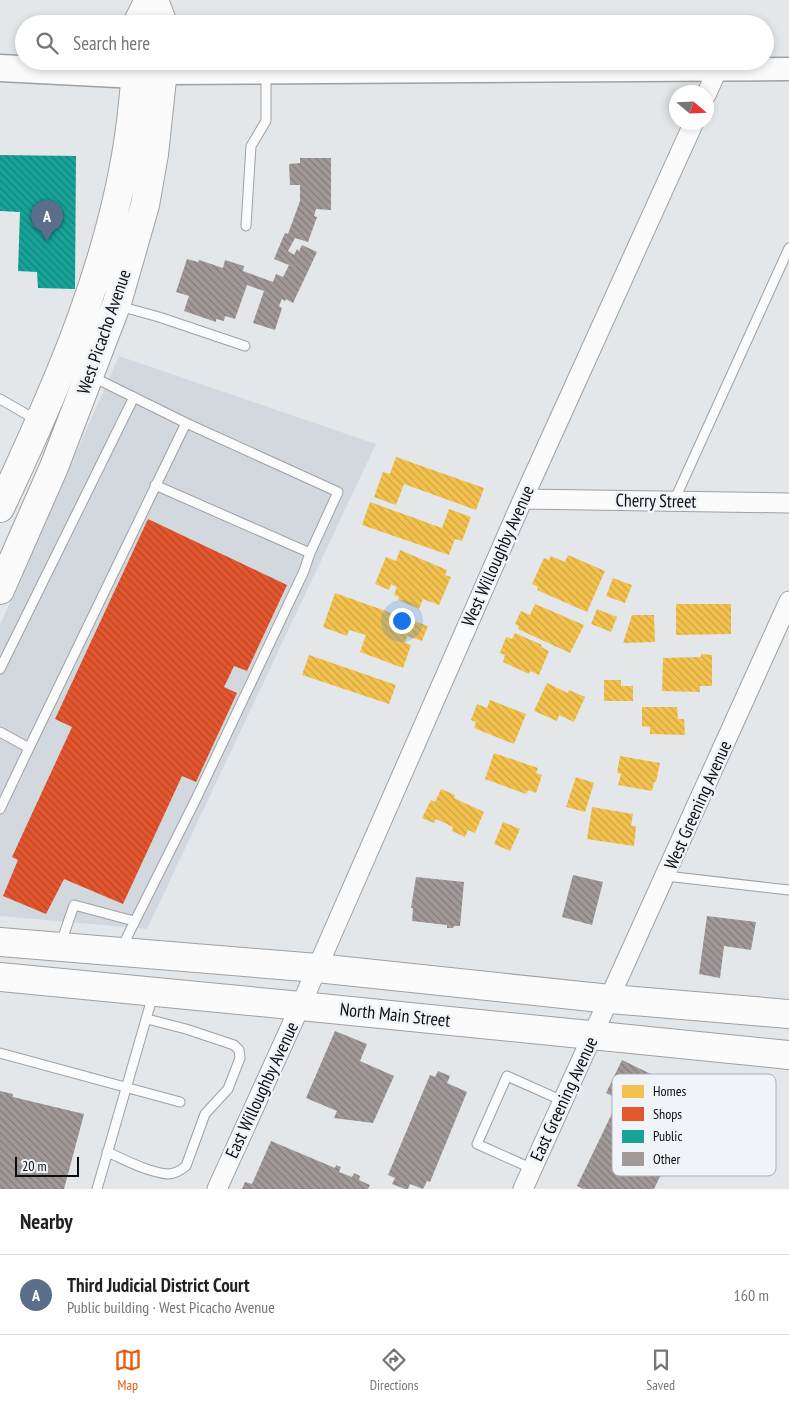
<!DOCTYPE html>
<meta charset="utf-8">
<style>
:root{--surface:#fff;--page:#f6f6f6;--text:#222;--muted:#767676;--line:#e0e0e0;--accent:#ea580c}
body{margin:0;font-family:"PT Sans Narrow",sans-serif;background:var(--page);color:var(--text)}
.compass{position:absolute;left:669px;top:85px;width:45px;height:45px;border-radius:50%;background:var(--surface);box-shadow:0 2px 8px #0003;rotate:109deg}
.scale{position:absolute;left:15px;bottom:12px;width:64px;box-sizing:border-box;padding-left:5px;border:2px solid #0c0d0e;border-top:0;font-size:14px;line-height:18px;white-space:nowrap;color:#0c0d0e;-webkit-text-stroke:4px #f0f4f8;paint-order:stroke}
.you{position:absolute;left:401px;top:620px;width:18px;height:18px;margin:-12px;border:4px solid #fff;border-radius:50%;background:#1a73e8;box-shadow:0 0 0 8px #1a73e833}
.badge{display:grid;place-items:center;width:32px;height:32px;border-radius:50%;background:var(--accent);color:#fff;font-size:16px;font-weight:700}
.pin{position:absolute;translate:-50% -41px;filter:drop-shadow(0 1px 2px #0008)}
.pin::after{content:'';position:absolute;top:26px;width:18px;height:15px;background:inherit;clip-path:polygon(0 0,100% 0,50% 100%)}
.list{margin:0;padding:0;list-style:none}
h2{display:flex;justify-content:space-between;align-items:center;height:65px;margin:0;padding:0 20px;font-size:21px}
h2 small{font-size:16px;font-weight:400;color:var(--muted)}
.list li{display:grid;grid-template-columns:32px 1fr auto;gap:15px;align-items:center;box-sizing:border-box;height:80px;padding:0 20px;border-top:1px solid var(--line)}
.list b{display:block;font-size:19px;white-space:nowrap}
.list p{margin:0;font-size:16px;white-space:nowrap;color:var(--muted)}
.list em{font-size:16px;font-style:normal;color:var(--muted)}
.icon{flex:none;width:28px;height:28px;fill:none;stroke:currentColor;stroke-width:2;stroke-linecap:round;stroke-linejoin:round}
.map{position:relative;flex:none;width:789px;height:1189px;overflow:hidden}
.search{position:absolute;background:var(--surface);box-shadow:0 2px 8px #0003;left:15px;right:15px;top:15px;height:55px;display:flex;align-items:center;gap:12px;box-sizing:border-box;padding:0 18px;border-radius:28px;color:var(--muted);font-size:19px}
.sheet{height:145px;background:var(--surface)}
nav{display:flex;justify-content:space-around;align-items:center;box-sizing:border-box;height:70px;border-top:1px solid var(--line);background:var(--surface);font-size:14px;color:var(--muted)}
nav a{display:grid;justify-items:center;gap:2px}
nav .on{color:var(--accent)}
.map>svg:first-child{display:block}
</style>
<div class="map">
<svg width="789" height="1189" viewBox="0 0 789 1189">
<defs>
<pattern id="homes-back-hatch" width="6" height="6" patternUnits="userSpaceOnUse" patternTransform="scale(1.25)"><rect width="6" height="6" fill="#f2c14e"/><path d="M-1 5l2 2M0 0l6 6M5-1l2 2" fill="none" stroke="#cea543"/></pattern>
<pattern id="shops-back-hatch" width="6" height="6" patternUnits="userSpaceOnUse" patternTransform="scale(1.25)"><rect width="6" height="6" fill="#e4572e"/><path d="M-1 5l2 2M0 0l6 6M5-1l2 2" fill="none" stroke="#b74626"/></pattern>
<pattern id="public-back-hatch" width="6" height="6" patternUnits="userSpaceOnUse" patternTransform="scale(1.25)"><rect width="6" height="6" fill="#17a398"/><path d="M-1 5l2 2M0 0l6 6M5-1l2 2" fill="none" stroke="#13837a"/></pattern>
<pattern id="building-back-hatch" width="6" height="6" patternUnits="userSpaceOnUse" patternTransform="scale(1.25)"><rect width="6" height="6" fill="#a09998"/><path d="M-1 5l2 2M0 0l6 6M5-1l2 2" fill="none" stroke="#817b7a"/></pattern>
</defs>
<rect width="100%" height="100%" fill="#e4e7e9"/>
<path fill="#d2d8de" d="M 119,356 L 376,444 L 147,929 L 0,916 L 0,625 Z"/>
<path fill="url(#homes-back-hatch)" d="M 396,457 L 484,488 L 476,510 L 404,484 L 396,505 L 374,497 L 383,472 L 390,474 Z
M 370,502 L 442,528 L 449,509 L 471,517 L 462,541 L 455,539 L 449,555 L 362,525 Z
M 400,550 L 447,570 L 445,575 L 451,577 L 439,605 L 423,599 L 419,609 L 398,600 L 399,597 L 394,595 L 397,587 L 391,584 L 389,590 L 375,584 L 386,557 L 396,561 Z
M 568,555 L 605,571 L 587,612 L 537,590 L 538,587 L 532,584 L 544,558 L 549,560 L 551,556 L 565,562 Z
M 613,578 L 632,585 L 625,603 L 606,596 Z
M 335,593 L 428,626 L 422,641 L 407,636 L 405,643 L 411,645 L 403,668 L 360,652 L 366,635 L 349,630 L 347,636 L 323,627 Z
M 535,604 L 584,625 L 570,653 L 518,629 L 519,626 L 515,624 L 521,611 L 530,615 Z
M 676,604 L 731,604 L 731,634 L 676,635 Z
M 597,609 L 617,617 L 611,632 L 591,624 Z
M 632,615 L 654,615 L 655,642 L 623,643 Z
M 515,633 L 542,645 L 541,647 L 549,651 L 539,675 L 530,671 L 529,674 L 503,662 L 505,655 L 500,653 L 506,637 L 512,639 Z
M 701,654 L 712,655 L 712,686 L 700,686 L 700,692 L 662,691 L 663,658 L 701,657 Z
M 309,655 L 396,685 L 389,704 L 302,675 Z
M 604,680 L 621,680 L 621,686 L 633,686 L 633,701 L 604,701 Z
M 547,683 L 568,693 L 569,690 L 585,697 L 574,722 L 559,715 L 557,721 L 534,711 Z
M 490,700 L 526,714 L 514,744 L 474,728 L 476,722 L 471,720 L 477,704 L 487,708 Z
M 642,707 L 677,707 L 678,719 L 684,719 L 685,735 L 650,734 L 650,727 L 642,726 Z
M 494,753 L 538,768 L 536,773 L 542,775 L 536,793 L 528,790 L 526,794 L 485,779 Z
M 620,756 L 660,763 L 656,782 L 654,782 L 652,791 L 618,785 L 621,774 L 617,773 Z
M 576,777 L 594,783 L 585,812 L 566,807 Z
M 441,789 L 455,795 L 454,798 L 484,812 L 475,833 L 468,830 L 465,837 L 452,831 L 453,827 L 436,819 L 434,823 L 422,818 L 431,800 L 435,802 Z
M 592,807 L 633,814 L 631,826 L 636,826 L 634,846 L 587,839 Z
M 503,822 L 520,829 L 510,851 L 494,844 Z"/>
<path fill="url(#shops-back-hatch)" d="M 148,519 L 287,585 L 247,671 L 234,666 L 224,687 L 237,693 L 196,782 L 182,776 L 123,904 L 64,879 L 46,914 L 3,896 L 18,860 L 12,857 L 72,727 L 55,719 Z"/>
<path fill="url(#public-back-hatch)" d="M 0,155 L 76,156 L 75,289 L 38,288 L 37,272 L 18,271 L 20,212 L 0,211 Z"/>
<path fill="url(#building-back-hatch)" d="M 300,158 L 331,158 L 331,210 L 316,209 L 314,216 L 317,217 L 308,242 L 295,238 L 288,251 L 294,255 L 297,249 L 299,251 L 302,245 L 317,252 L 293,303 L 286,299 L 285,301 L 282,299 L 279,306 L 282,308 L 275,330 L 253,323 L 264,291 L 247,285 L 235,319 L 225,316 L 224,321 L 216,319 L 216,322 L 184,311 L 189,296 L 176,292 L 187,259 L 198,262 L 199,260 L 223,268 L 225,260 L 244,266 L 243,271 L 273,282 L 276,274 L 283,277 L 289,265 L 274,259 L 285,233 L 288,234 L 300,201 L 300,185 L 290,185 L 289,164 L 300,163 Z
M 573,875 L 603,882 L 592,925 L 562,917 Z
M 416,877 L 464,882 L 460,926 L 454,926 L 453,928 L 447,928 L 447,925 L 412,921 L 413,908 L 411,908 Z
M 707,916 L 756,922 L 751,950 L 724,946 L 720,978 L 699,974 Z
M 335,1031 L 367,1044 L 360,1061 L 394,1076 L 373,1123 L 334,1118 L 337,1111 L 306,1098 Z
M 622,1060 L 698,1097 L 654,1189 L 583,1189 L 577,1186 L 619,1099 L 606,1093 Z
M 438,1071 L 450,1076 L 447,1083 L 467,1092 L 430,1182 L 427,1181 L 423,1189 L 410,1184 L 408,1189 L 405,1189 L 392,1184 L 395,1178 L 388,1175 L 430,1075 L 435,1077 Z
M 0,1091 L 13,1094 L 13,1097 L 84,1114 L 64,1189 L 0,1189 Z
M 271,1141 L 335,1168 L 336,1165 L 341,1167 L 339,1172 L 352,1177 L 354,1173 L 360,1176 L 359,1180 L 370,1185 L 368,1189 L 242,1189 L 245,1182 L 252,1184 Z"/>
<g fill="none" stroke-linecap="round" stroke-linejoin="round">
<defs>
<path id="service" d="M 246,226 L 251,146 L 266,121 L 266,73
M 119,306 L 159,317 L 245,346
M 93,377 L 186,423 L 338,492 L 310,553 L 155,485
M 0,399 L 38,421
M 674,501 L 789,248
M 0,669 L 134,397
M 0,732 L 29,748 L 0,809
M 29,748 L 186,423
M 666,876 L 789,890
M 61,943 L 74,905 L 134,921
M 121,949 L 196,799 L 304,571 L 310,553
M 0,1053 L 180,1102
M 107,1152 C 126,1160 147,1172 168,1174 C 175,1174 181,1170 186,1166 L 205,1114 L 228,1089 L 240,1058 L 239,1050 L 234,1045 L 186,1029 L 147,1019
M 533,1169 L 477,1144 L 507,1076 L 563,1101
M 97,1189 L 153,995"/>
<path id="minor" d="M 706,95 L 717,71
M 523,499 L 789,503
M 217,1189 L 307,991 L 523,499 L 694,122
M 523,1189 L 789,601"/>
<path id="tertiary" d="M 164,73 L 789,69"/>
<path id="secondary" d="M 0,68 L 136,75 L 156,74"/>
<path id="primary" d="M 154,0 L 163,24
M 137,24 L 149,0
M 0,508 C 58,385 114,258 131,122 C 133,101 136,81 136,61
M 0,590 L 54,467 L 117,303 L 145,205 L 154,154 L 164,61
M 0,942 L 317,968 L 610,999 L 789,1014
M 0,977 L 301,1006 L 789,1055"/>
</defs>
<use href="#service" stroke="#9ea0a2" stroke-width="11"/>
<use href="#minor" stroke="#9ea0a2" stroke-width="21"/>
<use href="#tertiary" stroke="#9ea0a2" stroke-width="25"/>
<use href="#secondary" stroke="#9ea0a2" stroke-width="29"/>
<use href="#primary" stroke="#9ea0a2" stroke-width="30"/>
<use href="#service" stroke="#fbfbfc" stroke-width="9"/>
<use href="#minor" stroke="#fbfbfc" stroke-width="19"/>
<use href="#tertiary" stroke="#fbfbfc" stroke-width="22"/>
<use href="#secondary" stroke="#fbfbfc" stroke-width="26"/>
<use href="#primary" stroke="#fbfbfc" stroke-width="28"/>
</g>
<g text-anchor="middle" stroke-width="5" stroke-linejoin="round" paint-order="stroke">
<g font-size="18" fill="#0c0d0e" stroke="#f0f4f8">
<text transform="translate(104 332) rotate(-71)" y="6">West Picacho Avenue</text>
<text transform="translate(656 501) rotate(1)" y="6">Cherry Street</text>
<text transform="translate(498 556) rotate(-66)" y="6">West Willoughby Avenue</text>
<text transform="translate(698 805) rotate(-66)" y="6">West Greening Avenue</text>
<text transform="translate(395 1015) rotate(6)" y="6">North Main Street</text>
<text transform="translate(262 1090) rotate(-65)" y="6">East Willoughby Avenue</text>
<text transform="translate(564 1099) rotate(-65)" y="6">East Greening Avenue</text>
</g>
</g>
<rect x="612" y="1074" width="164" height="102" rx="8" fill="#f0f4f8" stroke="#acafb2" stroke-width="1"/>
<rect x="622" y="1085" width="22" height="13" fill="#f2c14e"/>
<rect x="622" y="1107" width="22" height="14" fill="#e4572e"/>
<rect x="622" y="1130" width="22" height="13" fill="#17a398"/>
<rect x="622" y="1152" width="22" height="14" fill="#a09998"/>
<g font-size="14" fill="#0c0d0e">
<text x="653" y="1096">Homes</text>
<text x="653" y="1119">Shops</text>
<text x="653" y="1141">Public</text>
<text x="653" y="1164">Other</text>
</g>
</svg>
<svg class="compass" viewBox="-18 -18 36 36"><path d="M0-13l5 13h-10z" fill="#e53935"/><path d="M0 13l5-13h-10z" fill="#767676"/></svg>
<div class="scale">20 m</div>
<div class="you"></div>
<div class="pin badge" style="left:47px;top:241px;background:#5c6f8a">A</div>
<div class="search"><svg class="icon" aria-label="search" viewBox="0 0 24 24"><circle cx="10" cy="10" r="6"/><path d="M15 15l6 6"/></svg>Search here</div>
</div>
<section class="sheet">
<h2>Nearby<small></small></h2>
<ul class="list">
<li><span class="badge" style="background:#5c6f8a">A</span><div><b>Third Judicial District Court</b><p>Public building · West Picacho Avenue</p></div><em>160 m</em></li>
</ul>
</section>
<nav>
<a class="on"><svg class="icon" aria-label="map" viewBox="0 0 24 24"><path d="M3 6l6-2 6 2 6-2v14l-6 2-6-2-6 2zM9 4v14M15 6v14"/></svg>Map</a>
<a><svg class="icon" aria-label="directions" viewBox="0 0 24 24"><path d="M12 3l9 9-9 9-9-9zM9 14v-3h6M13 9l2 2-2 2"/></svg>Directions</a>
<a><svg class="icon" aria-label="saved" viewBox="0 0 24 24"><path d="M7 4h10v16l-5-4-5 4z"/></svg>Saved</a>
</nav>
